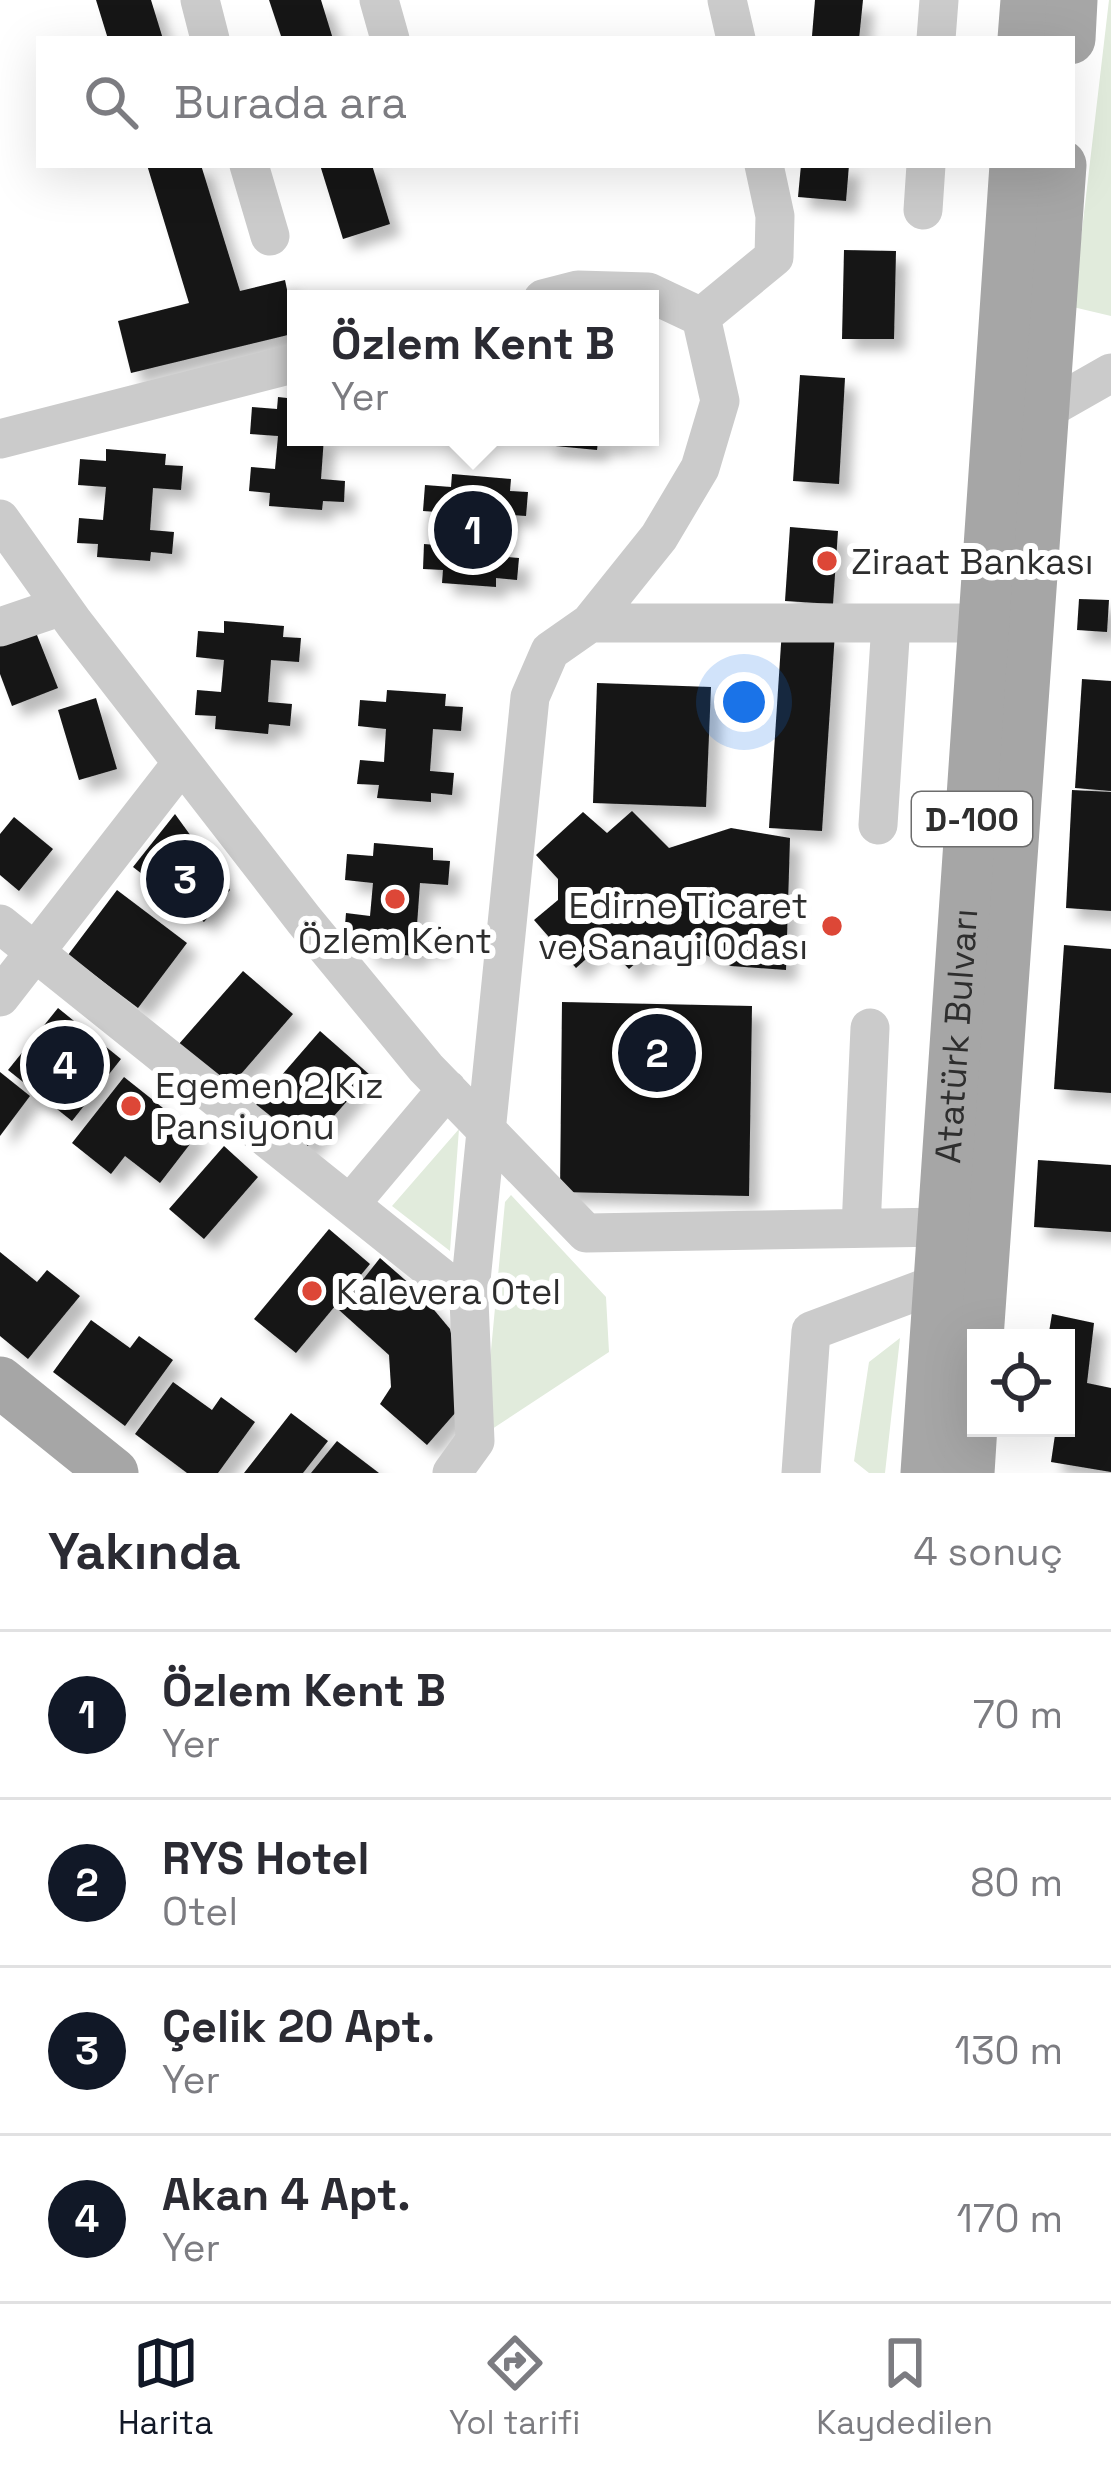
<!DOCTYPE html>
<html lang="tr">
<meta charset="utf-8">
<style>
:root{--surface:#fff;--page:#f2f2f3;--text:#2b2b33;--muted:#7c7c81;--line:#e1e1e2;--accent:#111827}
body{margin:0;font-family:"Space Grotesk",sans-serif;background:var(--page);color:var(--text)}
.controls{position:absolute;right:36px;bottom:36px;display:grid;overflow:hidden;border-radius:0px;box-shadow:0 12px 48px #0002}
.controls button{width:108px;height:108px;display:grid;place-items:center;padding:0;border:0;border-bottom:3px solid var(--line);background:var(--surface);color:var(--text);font:60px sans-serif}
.you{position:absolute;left:744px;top:702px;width:42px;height:42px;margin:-30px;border:9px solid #fff;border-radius:50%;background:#1a73e8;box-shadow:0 0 0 18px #1a73e833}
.badge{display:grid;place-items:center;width:78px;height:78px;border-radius:50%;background:var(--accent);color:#fff;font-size:39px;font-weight:700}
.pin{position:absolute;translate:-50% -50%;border:6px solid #fff;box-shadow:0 3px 12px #0006}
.popup{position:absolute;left:287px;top:290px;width:372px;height:156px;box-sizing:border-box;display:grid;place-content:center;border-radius:0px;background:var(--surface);filter:drop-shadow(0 3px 9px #0005);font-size:39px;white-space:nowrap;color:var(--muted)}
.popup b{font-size:45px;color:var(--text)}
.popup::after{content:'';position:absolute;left:50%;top:100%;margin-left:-24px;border:24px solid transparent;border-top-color:var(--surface)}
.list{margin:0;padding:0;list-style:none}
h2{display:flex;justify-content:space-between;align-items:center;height:156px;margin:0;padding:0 48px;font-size:51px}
h2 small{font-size:39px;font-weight:400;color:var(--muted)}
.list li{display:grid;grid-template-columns:78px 1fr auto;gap:36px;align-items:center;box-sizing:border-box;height:168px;padding:0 48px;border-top:3px solid var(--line)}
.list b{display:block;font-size:45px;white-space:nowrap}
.list p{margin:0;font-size:39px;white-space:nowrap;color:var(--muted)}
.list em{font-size:39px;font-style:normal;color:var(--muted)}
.icon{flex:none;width:66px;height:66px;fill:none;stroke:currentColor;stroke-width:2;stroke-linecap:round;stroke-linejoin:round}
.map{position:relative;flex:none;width:1111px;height:1473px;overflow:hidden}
.search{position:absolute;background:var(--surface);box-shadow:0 12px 48px #0002;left:36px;right:36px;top:36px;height:132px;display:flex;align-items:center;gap:30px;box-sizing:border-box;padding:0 42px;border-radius:0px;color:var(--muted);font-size:45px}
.sheet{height:828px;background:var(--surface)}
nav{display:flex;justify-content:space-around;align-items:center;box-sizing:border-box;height:168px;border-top:3px solid var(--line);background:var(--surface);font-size:33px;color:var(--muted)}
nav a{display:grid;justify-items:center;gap:6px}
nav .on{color:var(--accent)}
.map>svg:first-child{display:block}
</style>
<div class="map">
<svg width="1111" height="1473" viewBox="0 0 1111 1473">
<defs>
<filter id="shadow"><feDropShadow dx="11" dy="11" stdDeviation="6" flood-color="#0004"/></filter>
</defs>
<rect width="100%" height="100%" fill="#fff"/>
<path fill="#e1ebdc" d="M 1109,0 L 1111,0 L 1111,316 L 1073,307 Z
M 459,1129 L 450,1251 L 392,1206 Z
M 511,1195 L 606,1297 L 609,1352 L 483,1435 L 505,1202 Z
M 900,1338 L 885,1473 L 869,1473 L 854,1461 L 869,1362 Z"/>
<path fill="#151515" filter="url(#shadow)" d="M 96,0 L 151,0 L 163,39 L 108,39 Z
M 269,0 L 321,0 L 333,39 L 282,39 Z
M 815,0 L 863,0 L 859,39 L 812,36 Z
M 147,165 L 201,165 L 240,291 L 285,280 L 296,333 L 131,373 L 118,321 L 189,303 Z
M 320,165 L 372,165 L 390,224 L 343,239 Z
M 801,165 L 849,165 L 846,201 L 798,197 Z
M 844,250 L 896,251 L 894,339 L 842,339 Z
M 800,375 L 845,378 L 839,484 L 793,481 Z
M 278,397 L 296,399 L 296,437 L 324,437 L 321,479 L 345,481 L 344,502 L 323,501 L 322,510 L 269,506 L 270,493 L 249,491 L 251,467 L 275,469 L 278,436 L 250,434 L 252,407 L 277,409 Z
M 545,437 L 620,437 L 619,442 L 598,441 L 597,450 L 545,445 Z
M 106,449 L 166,454 L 165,465 L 183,466 L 181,490 L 153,488 L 150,530 L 174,532 L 172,554 L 151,552 L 150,561 L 97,557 L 98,544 L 77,543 L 79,518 L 103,520 L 106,487 L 78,485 L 80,459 L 106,461 Z
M 452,474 L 511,479 L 510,491 L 528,492 L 526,516 L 498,514 L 495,556 L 519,558 L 517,580 L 496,578 L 496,587 L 442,583 L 443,570 L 423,569 L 424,544 L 448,546 L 451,513 L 423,511 L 425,485 L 451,487 Z
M 790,527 L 838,531 L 833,604 L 785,601 Z
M 1079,599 L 1109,600 L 1107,632 L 1077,630 Z
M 224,621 L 284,626 L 283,637 L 301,638 L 299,662 L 271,660 L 268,702 L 292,704 L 290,726 L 269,724 L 268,734 L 215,729 L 216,716 L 195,715 L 197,690 L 221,692 L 224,660 L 196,657 L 198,631 L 224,633 Z
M 782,629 L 835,632 L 822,831 L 769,828 Z
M 35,630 L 58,688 L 12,706 L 0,674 L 0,643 Z
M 1082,679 L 1111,681 L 1111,791 L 1075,788 Z
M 597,683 L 711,687 L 706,807 L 593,803 Z
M 387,690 L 446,694 L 445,706 L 463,707 L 461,731 L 433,729 L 430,771 L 454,773 L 452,795 L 431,793 L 431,802 L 377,798 L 379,785 L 357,784 L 360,760 L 384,762 L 386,729 L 358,726 L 360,700 L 386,702 Z
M 96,698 L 117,769 L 79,780 L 58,710 Z
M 1072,790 L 1111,792 L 1111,911 L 1066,908 Z
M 632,811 L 669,848 L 731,828 L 790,838 L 786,970 L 731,966 L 665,937 L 629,969 L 604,943 L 576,968 L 534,920 L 558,900 L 558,879 L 536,855 L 583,812 L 607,833 Z
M 175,814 L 230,890 L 204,922 L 133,867 Z
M 14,817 L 53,849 L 19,891 L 0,875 L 0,834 Z
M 374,843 L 433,848 L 433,860 L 450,861 L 448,885 L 420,883 L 417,925 L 441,927 L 439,949 L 418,947 L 417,956 L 364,952 L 365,939 L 344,938 L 346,913 L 370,916 L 373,883 L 345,880 L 347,854 L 373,856 Z
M 117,890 L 187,943 L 138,1008 L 68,955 Z
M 1064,945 L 1111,949 L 1111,1093 L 1054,1089 Z
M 243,971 L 293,1014 L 228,1089 L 178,1045 Z
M 562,1002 L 752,1006 L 749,1196 L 560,1192 Z
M 58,1008 L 121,1059 L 72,1121 L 8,1070 Z
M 320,1031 L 370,1075 L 305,1149 L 255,1106 Z
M 0,1072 L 30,1096 L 0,1136 Z
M 124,1077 L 197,1135 L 160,1183 L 125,1156 L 111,1174 L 72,1143 Z
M 224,1146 L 258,1177 L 204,1239 L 169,1209 Z
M 1038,1160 L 1111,1165 L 1111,1232 L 1034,1227 Z
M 329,1229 L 370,1264 L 296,1353 L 254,1319 Z
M 0,1252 L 37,1282 L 47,1270 L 80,1296 L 28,1359 L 0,1336 Z
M 380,1258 L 420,1293 L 450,1329 L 456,1354 L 456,1412 L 427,1445 L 380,1404 L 391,1387 L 389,1355 L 339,1310 Z
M 1052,1314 L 1094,1323 L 1087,1383 L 1111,1388 L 1111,1472 L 1051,1462 L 1056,1428 L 1066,1428 L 1066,1338 L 1048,1338 Z
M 91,1320 L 130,1348 L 139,1336 L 173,1360 L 125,1426 L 53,1372 Z
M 173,1382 L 212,1410 L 221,1397 L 255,1422 L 218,1473 L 187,1473 L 135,1434 Z
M 291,1413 L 328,1441 L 303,1473 L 244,1473 Z
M 337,1441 L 379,1473 L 311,1473 Z"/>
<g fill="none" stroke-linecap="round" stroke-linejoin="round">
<path stroke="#cbcbcb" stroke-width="39" d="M 200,0 L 210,39
M 379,0 L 390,39
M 727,0 L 736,39
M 936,39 L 939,0
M 249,165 L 270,236
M 923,210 L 926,165
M 543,299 L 578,290 L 648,292 L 701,317
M 701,317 L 774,257 L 775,216 L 764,165
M 1046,410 L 1111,373
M 0,439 L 296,363
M 0,519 L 74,623 L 304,920 L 426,1068 L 586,1233 L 944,1227
M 590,623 L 984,623
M 0,627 L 62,606
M 878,825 L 891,623
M 0,924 L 469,1300
M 0,997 L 182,763
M 351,1203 L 447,1089
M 861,1228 L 870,1028
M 452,1473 L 475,1441 L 469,1300 L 530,697 L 550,651 L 590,623 L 659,537 L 700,468 L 720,401 L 701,317
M 801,1473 L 811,1331 L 939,1283"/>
<g stroke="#a6a6a6" stroke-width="51">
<path d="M 1023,39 L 1026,0"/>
<path d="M 1070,39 L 1072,0"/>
<path d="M 978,1338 L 1061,165"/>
<path d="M 0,1382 L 113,1473"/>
<path id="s1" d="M 926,1473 L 1015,165"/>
<path d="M 969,1473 L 976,1362"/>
</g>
</g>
<g fill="#dd4737" stroke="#fff" stroke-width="4.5">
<circle cx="827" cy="561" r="12"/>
<circle cx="395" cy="899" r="12"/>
<circle cx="832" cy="926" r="12"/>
<circle cx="131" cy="1106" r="12"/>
<circle cx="312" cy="1291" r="12"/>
</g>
<g text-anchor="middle" stroke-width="12" stroke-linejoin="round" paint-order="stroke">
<rect fill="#fff" stroke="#6d6d6d" stroke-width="3" x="912" y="792" width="120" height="54" rx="9"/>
<g font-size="33" font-weight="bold" fill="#2e2e2e">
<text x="972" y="831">D-100</text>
</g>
<g font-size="36" fill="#2e2e2e" stroke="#fff" text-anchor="start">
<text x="851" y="574">Ziraat Bankası</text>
<text x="808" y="918" text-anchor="end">Edirne Ticaret<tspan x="808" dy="41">ve Sanayi Odası</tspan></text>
<text x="395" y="953" text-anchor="middle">Özlem Kent</text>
<text x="155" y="1098">Egemen 2 Kız<tspan x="155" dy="41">Pansiyonu</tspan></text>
<text x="336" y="1304">Kalevera Otel</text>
</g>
<g font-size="36" fill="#2e2e2e" stroke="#fff">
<text dy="13" stroke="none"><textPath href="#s1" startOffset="438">Atatürk Bulvarı</textPath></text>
</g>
</g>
</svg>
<div class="controls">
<button><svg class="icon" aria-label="locate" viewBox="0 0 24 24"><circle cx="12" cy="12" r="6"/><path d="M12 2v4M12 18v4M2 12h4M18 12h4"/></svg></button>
</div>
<div class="you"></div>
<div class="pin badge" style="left:473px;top:530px">1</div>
<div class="popup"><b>Özlem Kent B</b>Yer</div>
<div class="pin badge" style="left:657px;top:1053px">2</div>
<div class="pin badge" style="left:185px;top:879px">3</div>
<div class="pin badge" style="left:65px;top:1065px">4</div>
<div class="search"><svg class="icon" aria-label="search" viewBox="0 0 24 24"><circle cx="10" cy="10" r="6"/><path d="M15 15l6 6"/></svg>Burada ara</div>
</div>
<section class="sheet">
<h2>Yakında<small>4 sonuç</small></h2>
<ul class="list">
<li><span class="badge">1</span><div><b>Özlem Kent B</b><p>Yer</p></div><em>70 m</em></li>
<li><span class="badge">2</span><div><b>RYS Hotel</b><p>Otel</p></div><em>80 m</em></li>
<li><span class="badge">3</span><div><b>Çelik 20 Apt.</b><p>Yer</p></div><em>130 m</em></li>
<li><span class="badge">4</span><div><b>Akan 4 Apt.</b><p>Yer</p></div><em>170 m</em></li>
</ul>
</section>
<nav>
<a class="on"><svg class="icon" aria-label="map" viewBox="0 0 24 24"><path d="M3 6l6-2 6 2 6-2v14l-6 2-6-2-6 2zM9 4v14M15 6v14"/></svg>Harita</a>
<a><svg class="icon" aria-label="directions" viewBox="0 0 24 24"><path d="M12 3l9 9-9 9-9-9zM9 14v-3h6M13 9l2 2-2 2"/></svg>Yol tarifi</a>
<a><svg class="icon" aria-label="saved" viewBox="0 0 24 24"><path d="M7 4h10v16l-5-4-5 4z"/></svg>Kaydedilen</a>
</nav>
